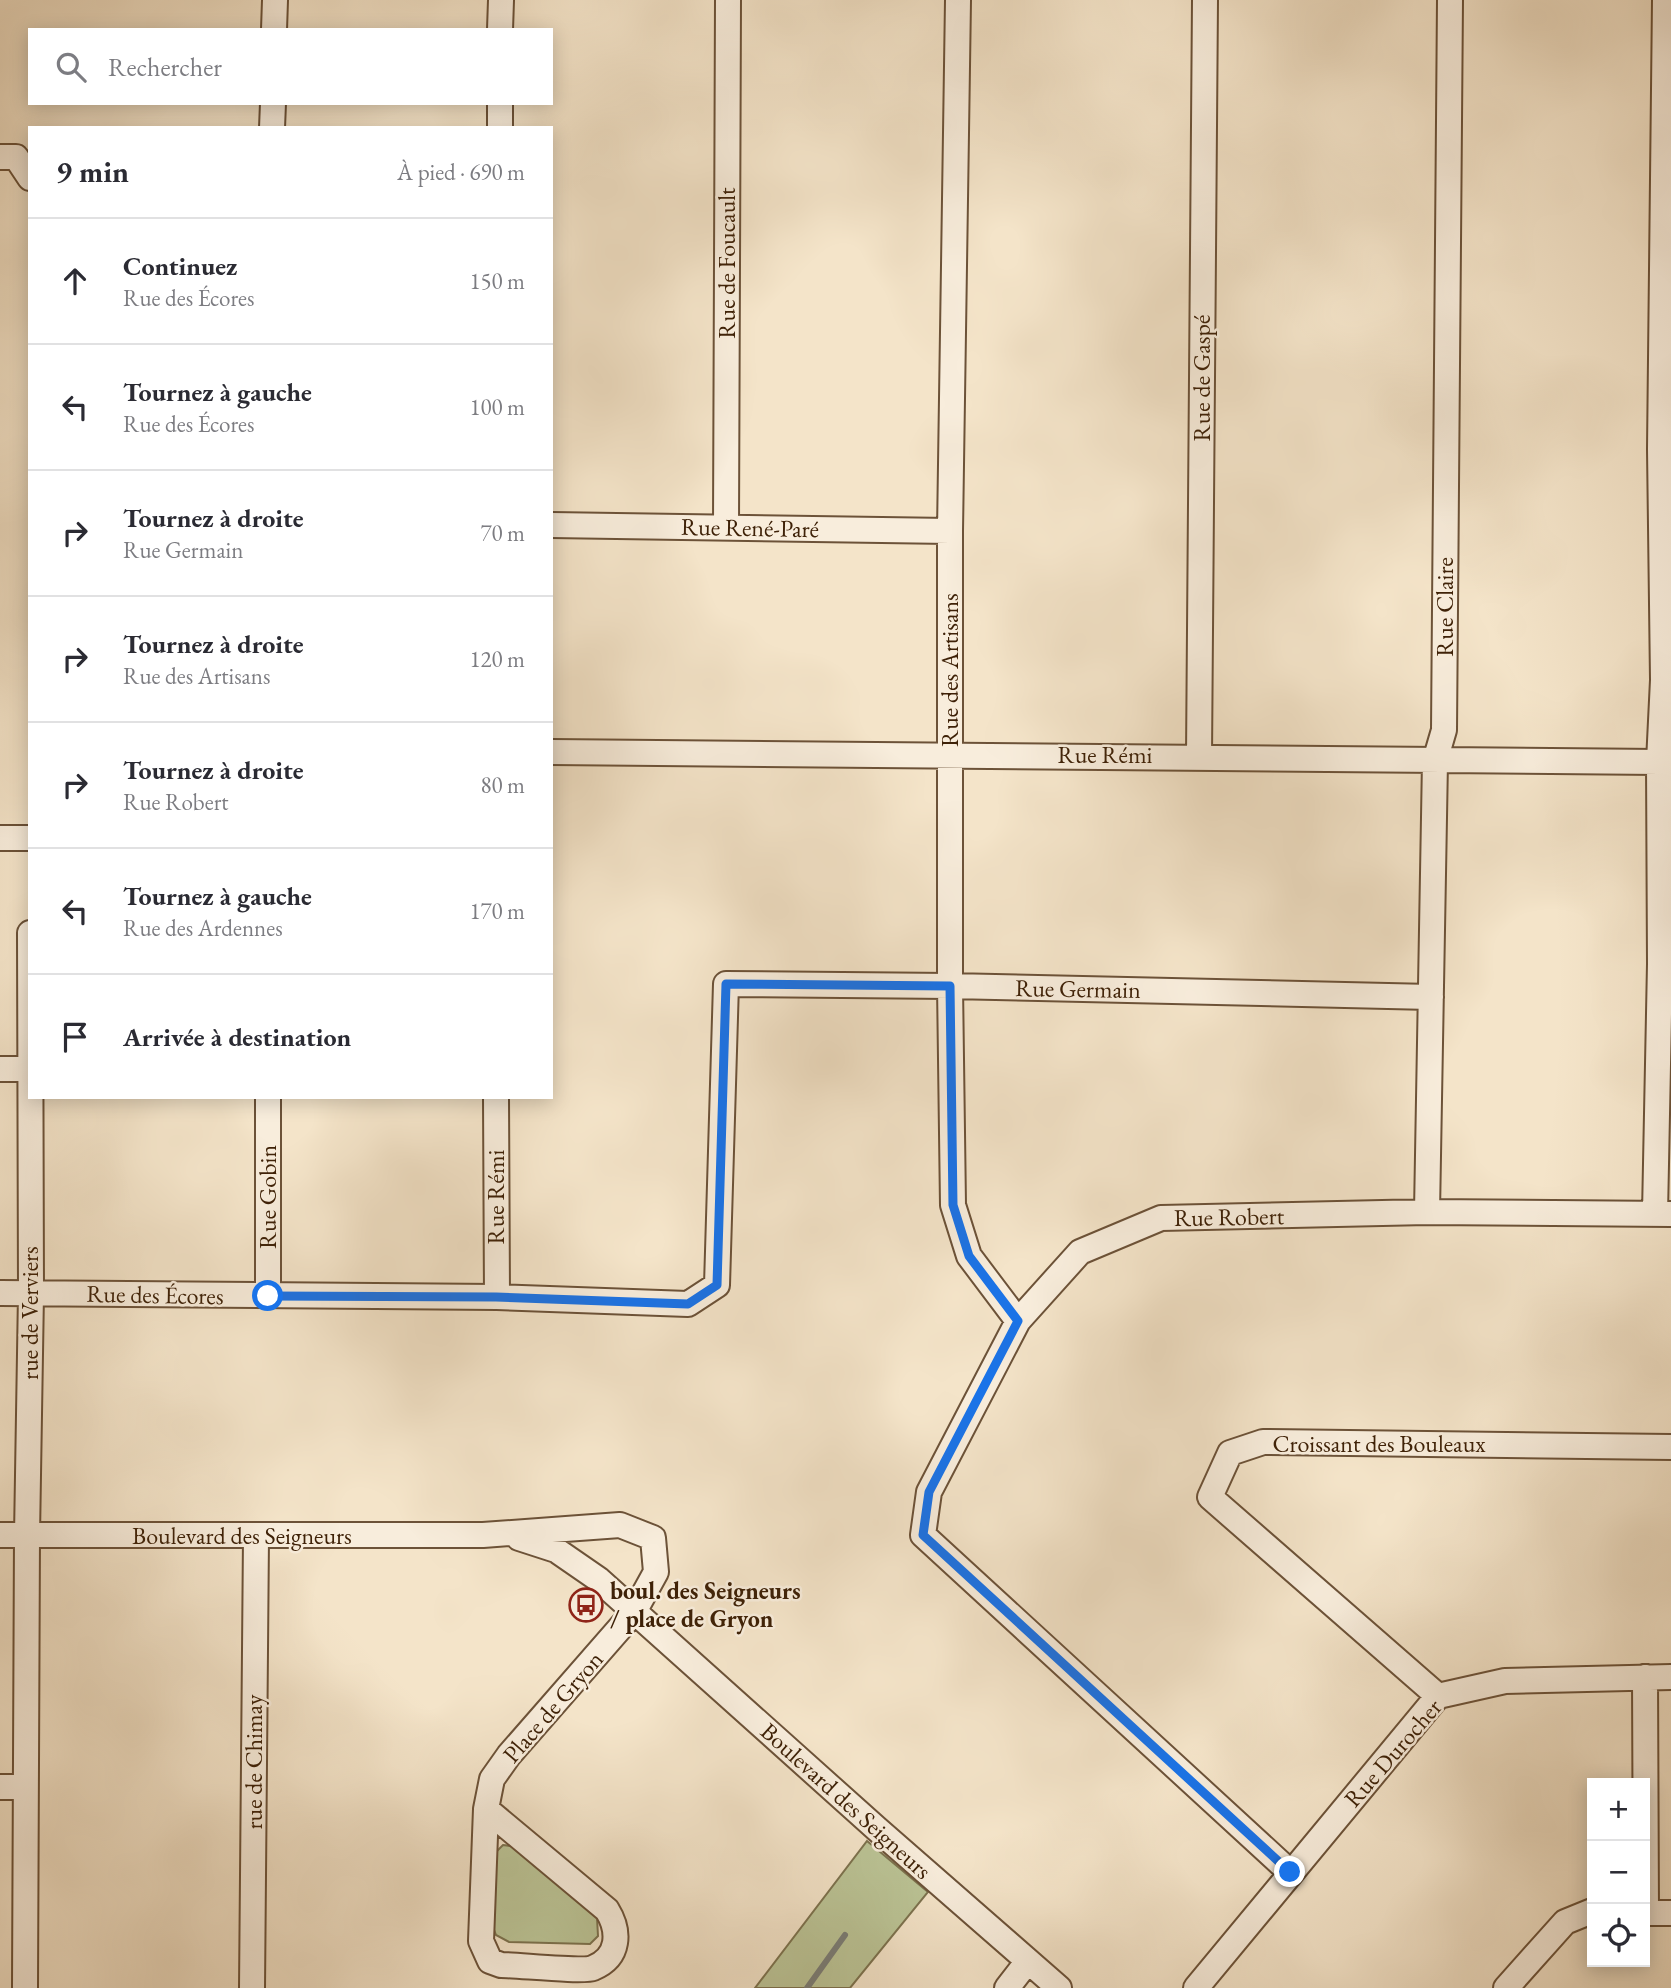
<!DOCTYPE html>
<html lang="fr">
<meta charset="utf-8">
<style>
:root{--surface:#fff;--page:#f7f7f7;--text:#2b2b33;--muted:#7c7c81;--line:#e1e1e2}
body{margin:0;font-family:"EB Garamond",serif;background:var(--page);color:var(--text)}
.controls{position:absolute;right:21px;bottom:21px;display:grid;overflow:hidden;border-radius:0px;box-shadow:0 4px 18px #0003}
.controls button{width:63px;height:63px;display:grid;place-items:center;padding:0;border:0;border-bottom:2px solid var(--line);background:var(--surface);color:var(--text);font:35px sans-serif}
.stop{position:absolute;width:21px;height:21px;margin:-16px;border:5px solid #1a73e8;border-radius:50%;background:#fff}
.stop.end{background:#1a73e8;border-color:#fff;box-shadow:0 2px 7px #0008}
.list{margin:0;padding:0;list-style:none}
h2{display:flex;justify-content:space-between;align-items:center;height:91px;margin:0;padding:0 28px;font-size:30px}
h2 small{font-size:23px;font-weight:400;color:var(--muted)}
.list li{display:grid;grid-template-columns:46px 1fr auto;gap:21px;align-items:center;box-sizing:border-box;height:126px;padding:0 28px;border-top:2px solid var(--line)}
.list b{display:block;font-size:26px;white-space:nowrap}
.list p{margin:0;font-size:23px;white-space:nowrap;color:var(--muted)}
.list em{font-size:23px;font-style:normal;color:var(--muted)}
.icon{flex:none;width:38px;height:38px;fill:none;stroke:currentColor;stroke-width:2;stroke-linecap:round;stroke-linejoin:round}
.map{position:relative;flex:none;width:1671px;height:1988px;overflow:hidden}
.search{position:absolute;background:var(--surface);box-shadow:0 4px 18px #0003;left:28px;top:28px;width:525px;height:77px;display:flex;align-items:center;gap:18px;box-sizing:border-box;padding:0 24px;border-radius:0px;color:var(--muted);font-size:26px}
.panel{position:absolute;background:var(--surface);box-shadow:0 4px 18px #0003;left:28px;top:126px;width:525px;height:973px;border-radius:0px}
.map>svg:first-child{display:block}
</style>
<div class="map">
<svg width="1671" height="1988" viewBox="0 0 1671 1988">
<rect width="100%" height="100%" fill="#f4e4c9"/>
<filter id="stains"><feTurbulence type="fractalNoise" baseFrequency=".00286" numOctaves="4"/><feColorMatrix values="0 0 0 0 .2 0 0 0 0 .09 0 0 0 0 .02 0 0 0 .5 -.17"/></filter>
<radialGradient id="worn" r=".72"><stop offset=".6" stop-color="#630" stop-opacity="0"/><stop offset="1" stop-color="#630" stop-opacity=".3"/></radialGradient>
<path fill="#bbc496" stroke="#7c724e" stroke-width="2" d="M 867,1841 L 928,1892 L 850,1988 L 755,1988 Z
M 503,1845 L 519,1847 L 597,1918 L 598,1936 L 590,1944 L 509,1942 L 496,1935 L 493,1927 L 495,1853 Z"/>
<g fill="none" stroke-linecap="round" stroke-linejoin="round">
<path stroke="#7a7d77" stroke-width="6" d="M 807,1988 L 845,1935"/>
<defs>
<path id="minor" d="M 958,0 L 950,531 L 950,986 L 953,1205 L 969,1256 L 1018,1321
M 274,30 L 275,0
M 500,30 L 501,0
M 272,128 L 273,103
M 500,128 L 500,103
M 0,157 L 16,157 L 30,178
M 551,525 L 950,531
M 726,527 L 728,0
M 551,752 L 1659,762
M 1199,756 L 1205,0
M 0,838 L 30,838
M 0,1069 L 28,1069
M 496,1097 L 497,1297
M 1427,1212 L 1435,761 L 1444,730 L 1450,0
M 1655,1214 L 1660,964 L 1659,762 L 1663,680 L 1660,449 L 1665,0
M 0,1293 L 497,1297 L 688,1304 L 717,1285 L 726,984 L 950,986 L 1431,997
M 268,1296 L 268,1097
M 0,1535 L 483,1535 L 620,1525 L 653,1538 L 656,1572 L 634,1612 L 509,1755 L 492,1779 L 486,1809 L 481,1941 L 490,1961 L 501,1965 C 517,1965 583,1972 593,1968 C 620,1957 620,1931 607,1910 L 486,1809
M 519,1538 L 556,1550 L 598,1579 L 877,1829 L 1059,1988
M 1645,1677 L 1646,1913
M 1438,1696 L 1210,1497 L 1230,1453 L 1263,1442 L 1671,1447
M 0,1787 L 25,1787
M 1290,1872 L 923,1535 L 929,1492 L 1018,1321 L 1080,1252 L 1161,1218 L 1427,1212 L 1671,1214
M 1645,1913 L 1671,1913
M 25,1988 L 27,1536 L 31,1293 L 30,933
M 252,1988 L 256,1537
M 1007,1988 L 1028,1961
M 1196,1988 L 1438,1696 L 1505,1681 L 1671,1677
M 1506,1988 L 1565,1922 L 1592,1911"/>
</defs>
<use href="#minor" stroke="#6c5238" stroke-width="28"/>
<use href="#minor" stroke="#f8eddc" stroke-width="24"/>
</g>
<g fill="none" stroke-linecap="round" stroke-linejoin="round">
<path stroke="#1a73e8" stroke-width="9" d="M 268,1296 L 496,1297 L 688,1304 L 717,1285 L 726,984 L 950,986 L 953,1205 L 969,1256 L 1018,1321 L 929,1492 L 923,1535 L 1290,1872"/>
</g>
<defs>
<symbol id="bus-ring" viewBox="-11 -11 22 22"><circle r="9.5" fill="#f8eddc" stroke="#8f2418" stroke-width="1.5"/><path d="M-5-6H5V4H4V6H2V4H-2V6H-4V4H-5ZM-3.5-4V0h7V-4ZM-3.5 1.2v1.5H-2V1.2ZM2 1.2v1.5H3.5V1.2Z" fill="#8f2418"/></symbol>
</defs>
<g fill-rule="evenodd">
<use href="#bus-ring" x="567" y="1586" width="38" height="38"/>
</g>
<g text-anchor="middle" stroke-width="5" stroke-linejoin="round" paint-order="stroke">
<g font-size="24" fill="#3e2107" stroke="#f8eddc">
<text transform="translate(727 263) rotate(-90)" y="8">Rue de Foucault</text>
<text transform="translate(1202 378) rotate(-90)" y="8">Rue de Gaspé</text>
<text transform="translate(750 528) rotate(1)" y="8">Rue René-Paré</text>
<text transform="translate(1445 607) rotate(-90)" y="8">Rue Claire</text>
<text transform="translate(950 670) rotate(-90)" y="8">Rue des Artisans</text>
<text x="1105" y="763">Rue Rémi</text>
<text transform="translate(1078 989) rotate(1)" y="8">Rue Germain</text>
<text transform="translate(268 1197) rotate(-90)" y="8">Rue Gobin</text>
<text transform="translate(496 1197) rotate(-90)" y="8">Rue Rémi</text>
<text transform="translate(1229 1217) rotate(-1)" y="8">Rue Robert</text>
<text transform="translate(155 1295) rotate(1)" y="8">Rue des Écores</text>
<text transform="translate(30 1313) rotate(-90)" y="8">rue de Verviers</text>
<text x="1379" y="1452">Croissant des Bouleaux</text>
<text x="242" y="1544">Boulevard des Seigneurs</text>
<text transform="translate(553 1707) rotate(-49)" y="8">Place de Gryon</text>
<text transform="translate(1393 1753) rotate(-49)" y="8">Rue Durocher</text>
<text transform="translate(254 1762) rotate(-90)" y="8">rue de Chimay</text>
<text transform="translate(846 1801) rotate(42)" y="8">Boulevard des Seigneurs</text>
</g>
<g font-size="24" font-weight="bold" fill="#3e2107" stroke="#f8eddc" text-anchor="start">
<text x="610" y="1599">boul. des Seigneurs<tspan x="610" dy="28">/ place de Gryon</tspan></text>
</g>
</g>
<rect width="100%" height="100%" filter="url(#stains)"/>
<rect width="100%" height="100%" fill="url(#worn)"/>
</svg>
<div class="controls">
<button>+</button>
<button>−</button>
<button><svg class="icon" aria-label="locate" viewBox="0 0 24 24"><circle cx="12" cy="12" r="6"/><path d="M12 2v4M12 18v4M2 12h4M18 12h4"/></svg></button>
</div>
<div class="stop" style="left:268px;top:1296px"></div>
<div class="stop end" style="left:1290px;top:1872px"></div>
<div class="search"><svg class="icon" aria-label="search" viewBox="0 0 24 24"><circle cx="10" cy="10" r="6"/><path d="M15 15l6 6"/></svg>Rechercher</div>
<section class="panel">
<h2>9 min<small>À pied · 690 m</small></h2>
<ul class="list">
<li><svg class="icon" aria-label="ahead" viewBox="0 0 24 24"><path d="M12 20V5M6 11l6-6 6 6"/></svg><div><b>Continuez</b><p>Rue des Écores</p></div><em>150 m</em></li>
<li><svg class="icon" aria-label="left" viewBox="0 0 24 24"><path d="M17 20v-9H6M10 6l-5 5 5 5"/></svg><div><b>Tournez à gauche</b><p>Rue des Écores</p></div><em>100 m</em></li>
<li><svg class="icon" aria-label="right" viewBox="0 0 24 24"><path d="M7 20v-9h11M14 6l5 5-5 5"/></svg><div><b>Tournez à droite</b><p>Rue Germain</p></div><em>70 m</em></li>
<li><svg class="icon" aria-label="right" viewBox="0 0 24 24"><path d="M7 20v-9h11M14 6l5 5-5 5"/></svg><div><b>Tournez à droite</b><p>Rue des Artisans</p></div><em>120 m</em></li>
<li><svg class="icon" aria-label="right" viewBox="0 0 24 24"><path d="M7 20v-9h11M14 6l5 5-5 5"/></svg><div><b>Tournez à droite</b><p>Rue Robert</p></div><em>80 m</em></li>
<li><svg class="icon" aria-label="left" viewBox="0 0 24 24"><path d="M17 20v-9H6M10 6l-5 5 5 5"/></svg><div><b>Tournez à gauche</b><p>Rue des Ardennes</p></div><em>170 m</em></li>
<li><svg class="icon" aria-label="arrive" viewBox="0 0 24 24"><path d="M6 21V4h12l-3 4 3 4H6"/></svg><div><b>Arrivée à destination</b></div></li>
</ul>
</section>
</div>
